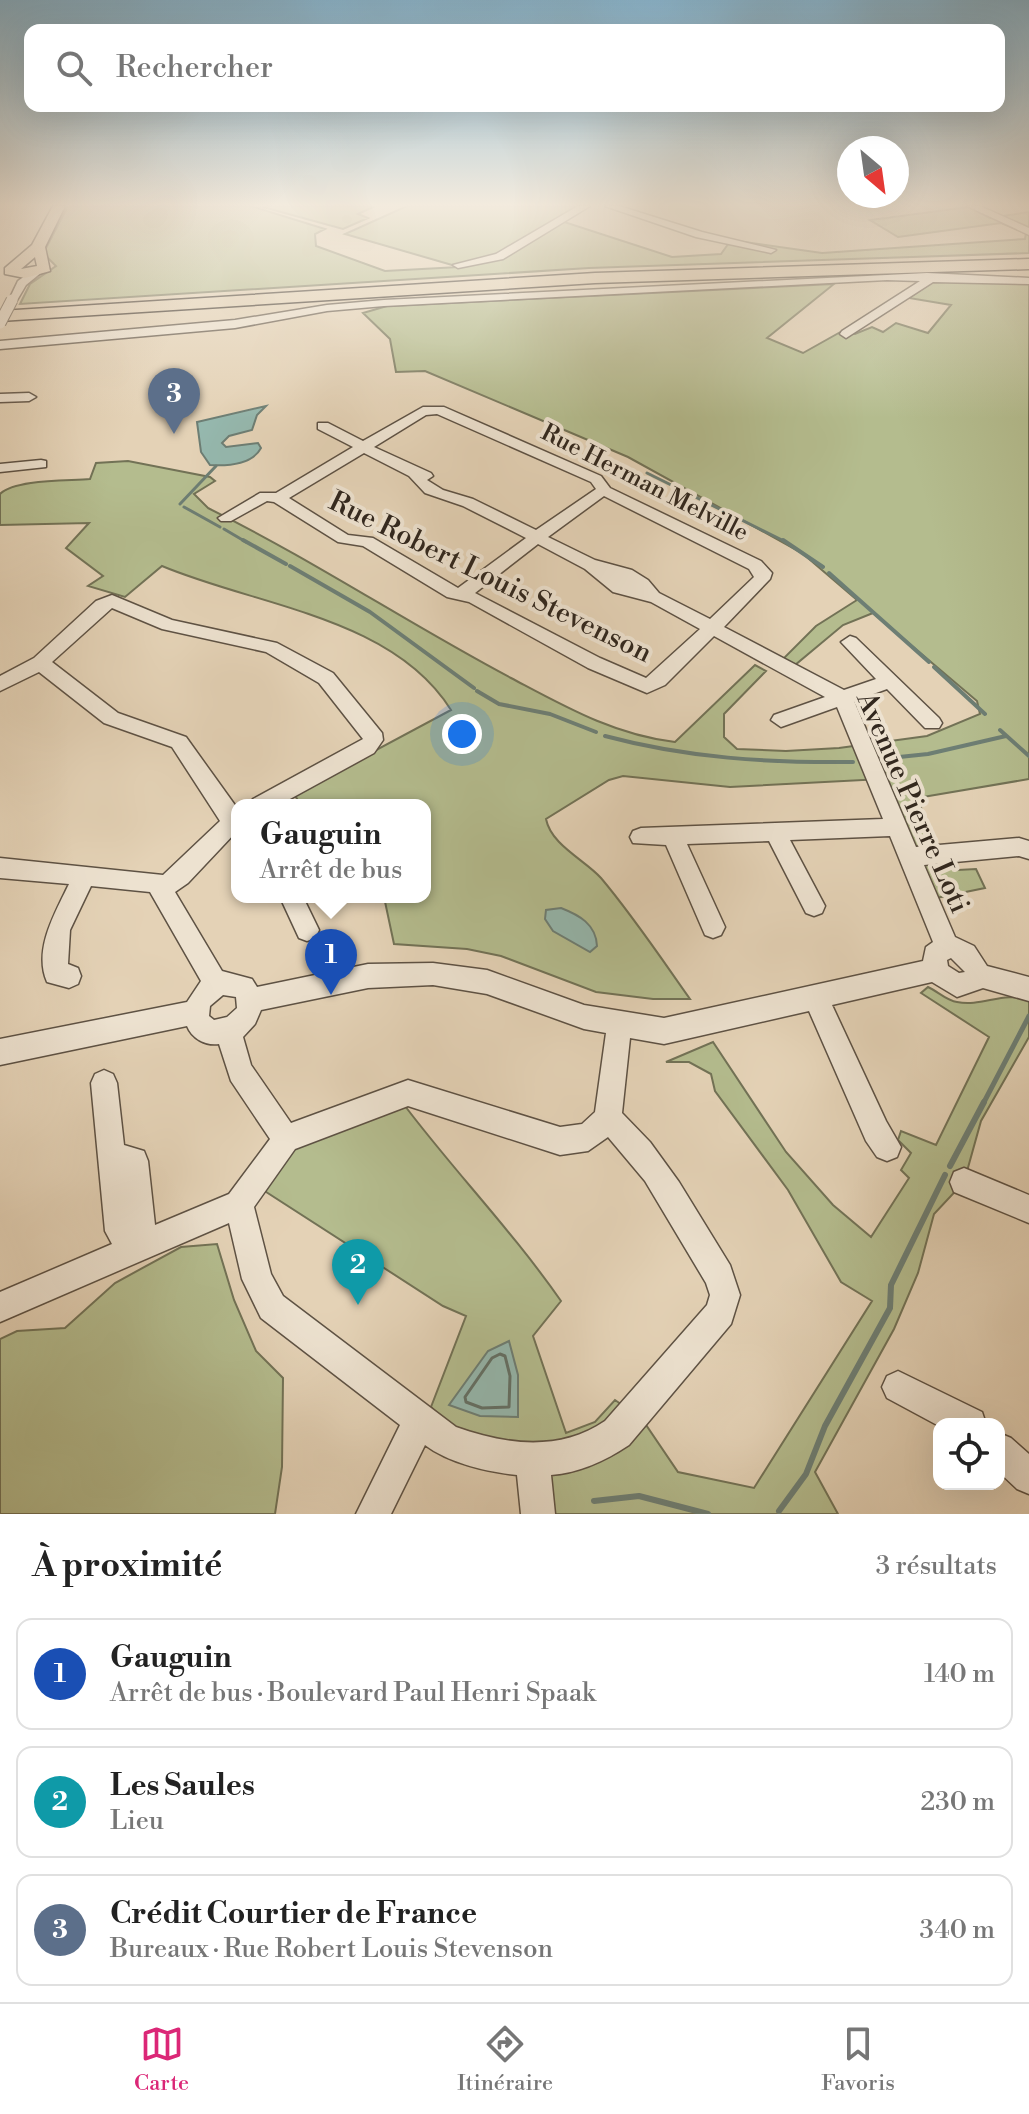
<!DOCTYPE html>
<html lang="fr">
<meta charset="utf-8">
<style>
:root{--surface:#fff;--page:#f6f6f6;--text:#222;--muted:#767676;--line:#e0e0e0;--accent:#db2777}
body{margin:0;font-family:"Libre Bodoni",serif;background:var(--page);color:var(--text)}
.controls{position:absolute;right:24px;bottom:24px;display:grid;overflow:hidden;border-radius:16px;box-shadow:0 8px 32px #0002}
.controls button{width:72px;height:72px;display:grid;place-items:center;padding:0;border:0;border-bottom:2px solid var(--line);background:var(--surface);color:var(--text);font:40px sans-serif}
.compass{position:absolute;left:837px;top:136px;width:72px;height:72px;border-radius:50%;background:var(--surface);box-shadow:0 8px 32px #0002;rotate:151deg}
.you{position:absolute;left:462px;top:734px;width:28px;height:28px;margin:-20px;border:6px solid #fff;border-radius:50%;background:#1a73e8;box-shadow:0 0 0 12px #1a73e833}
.badge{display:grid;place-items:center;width:52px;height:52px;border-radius:50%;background:var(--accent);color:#fff;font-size:26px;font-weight:700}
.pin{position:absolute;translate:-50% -66px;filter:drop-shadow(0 2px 4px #0008)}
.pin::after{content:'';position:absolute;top:42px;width:28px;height:24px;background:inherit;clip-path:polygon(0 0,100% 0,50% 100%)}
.popup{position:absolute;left:231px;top:799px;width:200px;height:104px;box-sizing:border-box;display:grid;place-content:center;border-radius:16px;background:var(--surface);filter:drop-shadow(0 2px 6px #0005);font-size:26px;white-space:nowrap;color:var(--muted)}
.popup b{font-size:30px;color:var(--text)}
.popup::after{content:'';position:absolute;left:50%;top:100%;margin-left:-16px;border:16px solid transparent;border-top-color:var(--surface)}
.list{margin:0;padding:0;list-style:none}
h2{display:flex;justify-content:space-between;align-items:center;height:104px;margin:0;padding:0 32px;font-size:34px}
h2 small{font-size:26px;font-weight:400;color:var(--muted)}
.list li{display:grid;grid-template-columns:52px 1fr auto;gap:24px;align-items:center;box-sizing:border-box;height:112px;margin:0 16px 16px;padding:0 16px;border:2px solid var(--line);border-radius:16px}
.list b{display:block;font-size:30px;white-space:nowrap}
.list p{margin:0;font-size:26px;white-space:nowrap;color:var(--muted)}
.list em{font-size:26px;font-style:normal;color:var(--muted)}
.icon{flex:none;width:44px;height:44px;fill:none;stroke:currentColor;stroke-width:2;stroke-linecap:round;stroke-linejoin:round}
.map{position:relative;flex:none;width:1029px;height:1514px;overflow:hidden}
.search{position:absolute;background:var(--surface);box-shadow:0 8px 32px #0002;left:24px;right:24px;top:24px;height:88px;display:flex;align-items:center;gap:20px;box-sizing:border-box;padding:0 28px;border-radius:16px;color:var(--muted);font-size:30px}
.sheet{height:488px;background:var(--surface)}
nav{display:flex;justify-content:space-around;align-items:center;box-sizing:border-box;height:112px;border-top:2px solid var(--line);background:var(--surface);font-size:22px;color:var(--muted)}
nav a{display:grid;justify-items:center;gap:4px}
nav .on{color:var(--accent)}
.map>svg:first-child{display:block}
</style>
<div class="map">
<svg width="1029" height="1514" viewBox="0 0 1029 1514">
<rect width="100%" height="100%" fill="#e4d2b6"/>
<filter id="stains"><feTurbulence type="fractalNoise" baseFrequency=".0025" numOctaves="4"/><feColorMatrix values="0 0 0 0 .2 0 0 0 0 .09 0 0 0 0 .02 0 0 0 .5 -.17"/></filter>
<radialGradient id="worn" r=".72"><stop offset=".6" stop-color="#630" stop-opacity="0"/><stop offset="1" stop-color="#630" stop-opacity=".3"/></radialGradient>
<path fill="#b4bc8e" stroke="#727256" stroke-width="2" d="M 68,206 L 251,206 L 325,229 L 315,234 L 316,246 L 385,271 L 459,267 L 345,234 L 407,206 L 583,206 L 558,220 L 672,257 L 721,254 L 731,240 L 822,253 L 1025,239 L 1026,233 L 1001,223 L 898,237 L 870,220 L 969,207 L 990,218 L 1029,212 L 1029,253 L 589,268 L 20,304 L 30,284 L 56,266 L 46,256 L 46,248 Z
M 267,206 L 375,206 L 358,214 L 368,218 L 343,229 L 263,207 Z
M 962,278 L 1029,284 L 1029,779 L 917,798 L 943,860 L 953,860 L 958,870 L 976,869 L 985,888 L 936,898 L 921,867 L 919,848 L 910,842 L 882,779 L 730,787 L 623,776 L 609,780 L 546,819 C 551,845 585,860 601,878 C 633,916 661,958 690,999 L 653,999 L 596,992 L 501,956 L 467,949 L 394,944 L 384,897 L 425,897 L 425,805 L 301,805 L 294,794 L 451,710 C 393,617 257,606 162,566 L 125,597 L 88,586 L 103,576 L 66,548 L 89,523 L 0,525 L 0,494 C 15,479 68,481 90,479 L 96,463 L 128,461 L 210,477 L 215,481 L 194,494 L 208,508 C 313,560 409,624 511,678 C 564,706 614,735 675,742 L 755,665 L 766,671 L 724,714 L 724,737 L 737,749 L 786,751 L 839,748 L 927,736 L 980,714 L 977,701 L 873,613 L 843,625 L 795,665 L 782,660 L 816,626 L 857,600 L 802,553 L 628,457 L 425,371 L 396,372 L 390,339 L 363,313 L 387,306 L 834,284 L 767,338 L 803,353 L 844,330 L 855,334 L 872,327 L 883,332 L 896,323 L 928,333 L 951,305 L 909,298 L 933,282 Z
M 928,987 C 937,991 947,1001 957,1002 C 982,1007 1004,991 1029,1000 L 1029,1037 L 981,1121 L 964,1182 L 934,1214 L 918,1273 L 894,1329 L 815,1472 L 838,1514 L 548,1514 L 503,1444 C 474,1436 450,1430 431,1407 L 466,1316 L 443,1306 L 260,1188 L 286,1152 L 405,1106 C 455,1172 513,1232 561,1301 L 533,1336 L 566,1433 L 595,1422 L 615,1400 L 642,1419 L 678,1472 L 754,1488 L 872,1301 L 841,1282 L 788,1190 L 715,1091 L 711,1074 L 689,1062 L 666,1062 L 713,1042 L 786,1152 L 833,1205 L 871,1237 L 909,1178 L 901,1170 L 911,1153 L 898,1140 L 901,1131 L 936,1145 L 989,1037 L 921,993 Z
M 217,1244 L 234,1300 L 256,1351 L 283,1378 L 282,1467 L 275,1514 L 0,1514 L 0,1339 L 17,1331 L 65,1328 L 115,1283 L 181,1247 Z"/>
<path fill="#95b8ae" stroke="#6d7e74" stroke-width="2" d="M 266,406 L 257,415 L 252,430 L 229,436 L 222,443 L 226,447 L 258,443 L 261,448 C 252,465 228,466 210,465 L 201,452 L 197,422 Z
M 561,908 C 579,915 596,924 597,946 L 590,952 L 553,931 L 545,919 L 546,910 Z
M 509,1341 L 518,1375 L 518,1417 L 480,1416 L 449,1405 L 488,1351 Z"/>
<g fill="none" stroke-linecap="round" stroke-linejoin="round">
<path stroke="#637066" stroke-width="3" d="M 500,1354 L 505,1356 L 510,1376 L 509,1407 L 482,1408 L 466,1402 L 465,1397 L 492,1358 Z"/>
<path stroke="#6d7e74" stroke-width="3" d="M 647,473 L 786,542
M 180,504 L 216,466
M 184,507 L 220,527
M 224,529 L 246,542"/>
<path stroke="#6d7e74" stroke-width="4" d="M 243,540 L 286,564
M 783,540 L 823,567
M 290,566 L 370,612 L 474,688
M 829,573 L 929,662
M 934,667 L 985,714
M 477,691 L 499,704 L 550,714 L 596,732
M 1000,730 L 1029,756
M 605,736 C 687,758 768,763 853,762
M 880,759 L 928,754 L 1006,736"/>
<path stroke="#6d7e74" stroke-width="5" d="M 983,1104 L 1029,1016"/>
<path stroke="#6d7e74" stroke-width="6" d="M 950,1166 L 984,1102
M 594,1501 L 639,1496 L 708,1514
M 779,1511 L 806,1474 L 825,1426 L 890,1308 L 891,1285 L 945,1175"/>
<defs>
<path id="minor" d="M 578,206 L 590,206 L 503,259 L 458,268 L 453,265 L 496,254 Z
M 605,206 L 619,206 L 702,232 L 776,250 L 771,253 L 696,237 Z
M 967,206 L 980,206 L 1029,228 L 1029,235 Z
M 33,270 L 42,272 L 26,285 L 16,302 L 8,302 L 18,281 Z
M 927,273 L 1029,278 L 1029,284 L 933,282 L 846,338 L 840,334 L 842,331 L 920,281 L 887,280 L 384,306 L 327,311 L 235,328 L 0,349 L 0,341 L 235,320 L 327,305 L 384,300 Z
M 0,394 L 29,393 L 36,397 L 29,401 L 0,402 Z
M 423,407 L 444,407 L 601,476 L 610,488 L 761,561 L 772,573 L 770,579 L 724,627 L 844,690 L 876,679 L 841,642 L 850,636 L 856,638 L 939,718 L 942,723 L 939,728 L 925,728 L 887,689 L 854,701 L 916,847 L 1019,838 L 1029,841 L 1029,859 L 1019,856 L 924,865 L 955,937 L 974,946 L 987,966 L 1029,977 L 1029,1001 L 983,988 L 957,997 L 932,982 L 832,1005 L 886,1121 L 901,1147 L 897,1157 L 887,1161 L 877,1157 L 866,1141 L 809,1011 L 664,1044 L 630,1038 L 622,1113 L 650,1142 L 679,1182 L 730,1265 L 740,1295 L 731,1324 L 629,1445 C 605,1461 579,1473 551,1475 L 555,1514 L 521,1514 L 517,1475 C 487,1472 449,1463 425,1445 L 391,1514 L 356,1514 L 400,1425 L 261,1318 L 242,1279 L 229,1223 L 0,1322 L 0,1292 L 112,1244 L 105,1231 L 91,1083 L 95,1074 L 104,1070 L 113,1074 L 117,1083 L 124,1145 L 144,1151 L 148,1161 L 155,1225 L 229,1194 L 270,1139 L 231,1081 L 219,1044 C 206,1046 192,1039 187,1026 L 0,1065 L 0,1039 L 187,1002 L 201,981 L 150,892 L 91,886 L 70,930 L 68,964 L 78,968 L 81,976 L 78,984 L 69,988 L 47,982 C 33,950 55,913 69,884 L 0,878 L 0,858 L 163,875 L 220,821 L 172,747 L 104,723 L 39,672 L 0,691 L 0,676 L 34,658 L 96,601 L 112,595 L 172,620 L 277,643 L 333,673 L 382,733 L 383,740 L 374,753 L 279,805 L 250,805 L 253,799 L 363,739 L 319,683 L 266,652 L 162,629 L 112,608 L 52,662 L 118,713 L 186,737 L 237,808 L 237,831 L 188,883 L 175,892 L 222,971 L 252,979 L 257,987 L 368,964 L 433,963 L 487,970 L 584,1005 L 664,1018 L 923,961 L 926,947 L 933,942 L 890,836 L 790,840 L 825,906 L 822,913 L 814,916 L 806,913 L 769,841 L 687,844 L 725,927 L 721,935 L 713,938 L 705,935 L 666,845 L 633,843 L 630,837 L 633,831 L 641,828 L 883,819 L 837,707 L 781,727 L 771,720 L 774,715 L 825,697 L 714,636 L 665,685 L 647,693 L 588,668 L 469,602 L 447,597 L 363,546 L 338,542 L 274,502 L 267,501 L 231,521 L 221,521 L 218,518 L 260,493 L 276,493 L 353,447 L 318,429 L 318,423 L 328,423 L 363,441 ZM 437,414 L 591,482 L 596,489 L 536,530 L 473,499 L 443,490 L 427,480 L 433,476 L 431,473 L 374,447 L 426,415 ZM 364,453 L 409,476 L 425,493 L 463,506 L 526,538 L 458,588 L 373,538 L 348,535 L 289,498 ZM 604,496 L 749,569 L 754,577 L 710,619 L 659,593 L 648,580 L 632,570 L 595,560 L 548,537 ZM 538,544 L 585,569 L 613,592 L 651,602 L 700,629 L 646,678 L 600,658 L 475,593 ZM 951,958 L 965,972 L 959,973 L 948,966 L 947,960 ZM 433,985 L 487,994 L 584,1029 L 606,1033 L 595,1112 L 582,1124 L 560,1127 L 408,1080 L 291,1123 L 251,1065 L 243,1037 L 255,1024 L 261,1010 L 368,988 ZM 223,995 L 236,997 L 237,1008 L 227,1017 L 214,1020 L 209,1016 L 210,1006 ZM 408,1106 L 560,1155 L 588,1151 L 608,1137 L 645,1181 L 706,1283 L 710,1295 L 707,1305 L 605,1421 C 560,1452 506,1445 456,1427 L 283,1296 L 271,1274 L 254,1207 L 295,1149 Z
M 41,460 L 46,461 L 46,467 L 0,472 L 0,464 Z
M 280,897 L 303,897 L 319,930 L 315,938 L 307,941 L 299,938 Z
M 964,1168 L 1029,1195 L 1029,1223 L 954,1192 L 950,1182 L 954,1172 Z
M 898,1371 L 982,1412 L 986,1424 L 939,1426 L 887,1398 L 882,1387 L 887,1376 Z
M 999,1433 L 1011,1438 L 1029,1454 L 1029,1494 L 1017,1489 L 999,1472 Z"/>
<path id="major" d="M 53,206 L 65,206 L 45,247 L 50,271 L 25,278 L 5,274 L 5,268 L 32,245 ZM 35,257 L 37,266 L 21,269 Z"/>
<path id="highway" d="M 1029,259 L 1029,269 L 595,283 L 0,321 L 0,311 L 595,273 Z"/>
</defs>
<use href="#minor" stroke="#5e5244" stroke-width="3"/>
<use href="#major" stroke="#31271e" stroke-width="3"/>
<use href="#highway" stroke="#31271e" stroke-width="3"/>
<use href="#minor" fill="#ede2d0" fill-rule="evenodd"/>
<use href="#major" fill="#e4d2b6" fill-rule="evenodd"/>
<use href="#highway" fill="#e4d2b6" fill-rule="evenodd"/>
<defs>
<path id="minor-bridge" d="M 0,323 L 12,300"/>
</defs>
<use href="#minor-bridge" stroke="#5e5244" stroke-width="13" stroke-linecap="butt"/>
<use href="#minor-bridge" stroke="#ede2d0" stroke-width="11"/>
</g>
<linearGradient id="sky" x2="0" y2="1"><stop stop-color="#87b6d1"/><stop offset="0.49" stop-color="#f3ebde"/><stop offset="1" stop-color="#f3ebde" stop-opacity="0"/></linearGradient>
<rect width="1029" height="418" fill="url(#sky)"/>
<g text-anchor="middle" stroke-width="8" stroke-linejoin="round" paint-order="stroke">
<g font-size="24" fill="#31271e" stroke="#ede2d0">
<text transform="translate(645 482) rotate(27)" y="8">Rue Herman Melville</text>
</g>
<g font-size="28" fill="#31271e" stroke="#ede2d0">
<text transform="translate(491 576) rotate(26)" y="10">Rue Robert Louis Stevenson</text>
<text transform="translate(914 802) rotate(66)" y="10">Avenue Pierre Loti</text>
</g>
</g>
<rect width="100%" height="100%" filter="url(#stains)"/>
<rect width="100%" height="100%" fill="url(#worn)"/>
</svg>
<div class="controls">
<button><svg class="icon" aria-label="locate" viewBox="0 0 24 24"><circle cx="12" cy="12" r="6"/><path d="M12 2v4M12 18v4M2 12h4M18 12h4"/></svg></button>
</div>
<svg class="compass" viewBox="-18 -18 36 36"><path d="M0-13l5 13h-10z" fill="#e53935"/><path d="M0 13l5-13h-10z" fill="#767676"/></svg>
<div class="you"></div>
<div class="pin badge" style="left:331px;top:995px;background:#1a4fb4">1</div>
<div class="popup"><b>Gauguin</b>Arrêt de bus</div>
<div class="pin badge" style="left:358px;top:1305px;background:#0f9aa8">2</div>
<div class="pin badge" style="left:174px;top:434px;background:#5c6f8a">3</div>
<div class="search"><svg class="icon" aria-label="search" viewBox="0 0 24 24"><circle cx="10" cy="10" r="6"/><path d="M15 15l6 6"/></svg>Rechercher</div>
</div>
<section class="sheet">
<h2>À proximité<small>3 résultats</small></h2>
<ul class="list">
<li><span class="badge" style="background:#1a4fb4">1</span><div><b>Gauguin</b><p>Arrêt de bus · Boulevard Paul Henri Spaak</p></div><em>140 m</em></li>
<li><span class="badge" style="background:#0f9aa8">2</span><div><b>Les Saules</b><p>Lieu</p></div><em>230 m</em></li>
<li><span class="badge" style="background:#5c6f8a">3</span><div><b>Crédit Courtier de France</b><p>Bureaux · Rue Robert Louis Stevenson</p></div><em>340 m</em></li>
</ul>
</section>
<nav>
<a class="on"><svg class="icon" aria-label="map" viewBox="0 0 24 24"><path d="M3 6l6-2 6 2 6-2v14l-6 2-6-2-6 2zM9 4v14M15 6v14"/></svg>Carte</a>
<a><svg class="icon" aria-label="directions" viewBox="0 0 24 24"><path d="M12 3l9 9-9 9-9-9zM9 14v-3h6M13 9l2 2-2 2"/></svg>Itinéraire</a>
<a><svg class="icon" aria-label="saved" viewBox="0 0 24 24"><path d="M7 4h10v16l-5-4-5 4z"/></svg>Favoris</a>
</nav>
